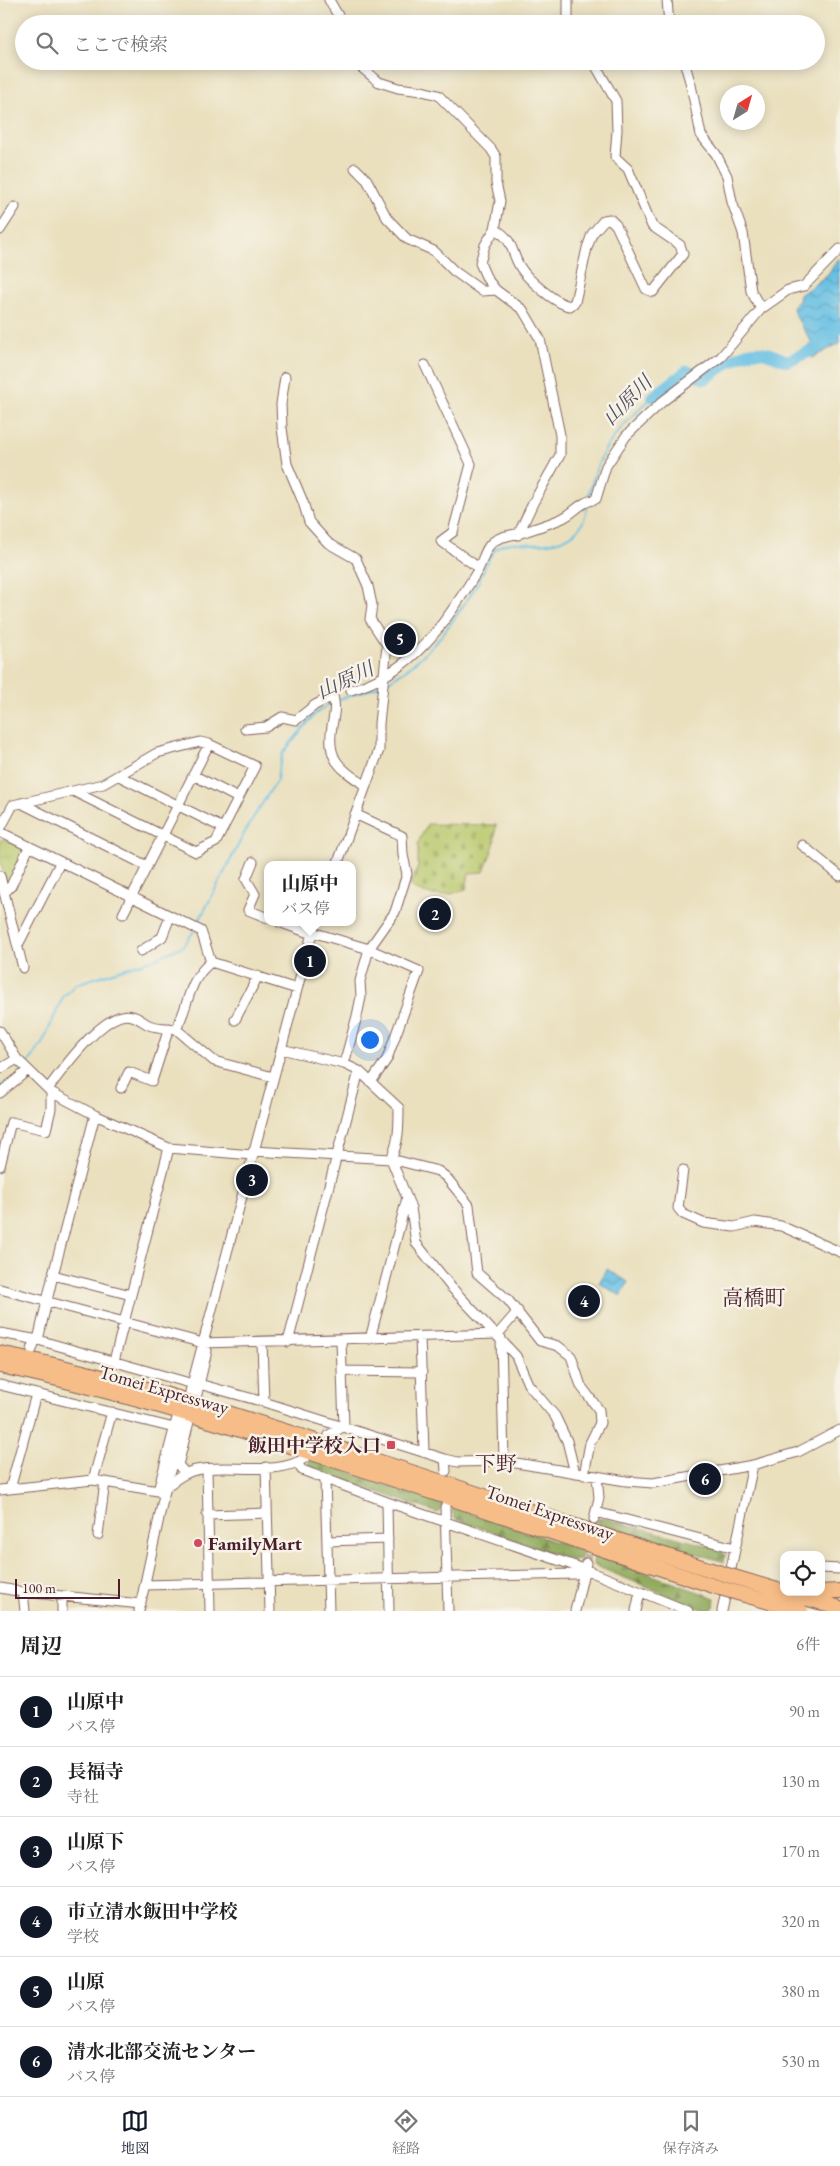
<!DOCTYPE html>
<html lang="ja">
<meta charset="utf-8">
<style>
:root{--surface:#fff;--page:#f6f6f6;--text:#222;--muted:#767676;--line:#e0e0e0;--accent:#111827}
body{margin:0;font-family:"EB Garamond","Noto Serif JP",serif;background:var(--page);color:var(--text)}
.controls{position:absolute;right:15px;bottom:15px;display:grid;overflow:hidden;border-radius:10px;box-shadow:0 2px 12px #0003}
.controls button{width:45px;height:45px;display:grid;place-items:center;padding:0;border:0;border-bottom:1px solid var(--line);background:var(--surface);color:var(--text);font:25px sans-serif}
.compass{position:absolute;left:720px;top:85px;width:45px;height:45px;border-radius:50%;background:var(--surface);box-shadow:0 2px 12px #0003;rotate:37deg}
.scale{position:absolute;left:15px;bottom:12px;width:105px;box-sizing:border-box;padding-left:5px;border:2px solid #4a1f2b;border-top:0;font-size:14px;line-height:18px;white-space:nowrap;color:#4a1f2b;-webkit-text-stroke:4px #f7f3e8;paint-order:stroke}
.you{position:absolute;left:369px;top:1039px;width:18px;height:18px;margin:-12px;border:4px solid #fff;border-radius:50%;background:#1a73e8;box-shadow:0 0 0 8px #1a73e833}
.badge{display:grid;place-items:center;width:32px;height:32px;border-radius:50%;background:var(--accent);color:#fff;font-size:16px;font-weight:700}
.pin{position:absolute;translate:-50% -50%;border:2px solid #fff;box-shadow:0 1px 5px #0006}
.popup{position:absolute;left:264px;top:861px;width:92px;height:65px;box-sizing:border-box;display:grid;place-content:center;border-radius:10px;background:var(--surface);filter:drop-shadow(0 1px 4px #0005);font-size:16px;white-space:nowrap;color:var(--muted)}
.popup b{font-size:19px;color:var(--text)}
.popup::after{content:'';position:absolute;left:50%;top:100%;margin-left:-10px;border:10px solid transparent;border-top-color:var(--surface)}
.list{margin:0;padding:0;list-style:none}
h2{display:flex;justify-content:space-between;align-items:center;height:65px;margin:0;padding:0 20px;font-size:21px}
h2 small{font-size:16px;font-weight:400;color:var(--muted)}
.list li{display:grid;grid-template-columns:32px 1fr auto;gap:15px;align-items:center;box-sizing:border-box;height:70px;padding:0 20px;border-top:1px solid var(--line)}
.list b{display:block;font-size:19px;white-space:nowrap}
.list p{margin:0;font-size:16px;white-space:nowrap;color:var(--muted)}
.list em{font-size:16px;font-style:normal;color:var(--muted)}
.icon{flex:none;width:28px;height:28px;fill:none;stroke:currentColor;stroke-width:2;stroke-linecap:round;stroke-linejoin:round}
.map{position:relative;flex:none;width:840px;height:1611px;overflow:hidden}
.search{position:absolute;background:var(--surface);box-shadow:0 2px 12px #0003;left:15px;right:15px;top:15px;height:55px;display:flex;align-items:center;gap:12px;box-sizing:border-box;padding:0 18px;border-radius:28px;color:var(--muted);font-size:19px}
.sheet{height:485px;background:var(--surface)}
nav{display:flex;justify-content:space-around;align-items:center;box-sizing:border-box;height:70px;border-top:1px solid var(--line);background:var(--surface);font-size:14px;color:var(--muted)}
nav a{display:grid;justify-items:center;gap:2px}
nav .on{color:var(--accent)}
.map>svg:first-child{display:block}
</style>
<div class="map">
<svg width="840" height="1611" viewBox="0 0 840 1611">
<defs>
<pattern id="forest-firs" width="22" height="20" patternUnits="userSpaceOnUse" patternTransform="scale(1.25)"><rect width="22" height="20" fill="#92ac5f"/><path d="M5 1l3.5 6h-7zM16 11l3.5 6h-7z" fill="#798b4f"/></pattern>
<pattern id="cemetery-stones" width="16" height="16" patternUnits="userSpaceOnUse" patternTransform="scale(1.25)"><rect width="16" height="16" fill="#b8c86b"/><path d="M2 7V4a2 2 0 0 1 4 0v3zM10 15v-3a2 2 0 0 1 4 0v3z" fill="#a0ab5d"/></pattern>
<pattern id="park-tufts" width="24" height="20" patternUnits="userSpaceOnUse" patternTransform="scale(1.25)"><rect width="24" height="20" fill="#b8c86b"/><path d="M3 7l-1-3M5 7V3M7 7l1-3M15 17l-1-3M17 17v-4M19 17l1-3" fill="none" stroke="#a0ab5d"/></pattern>
<pattern id="water-waves" width="16" height="10" patternUnits="userSpaceOnUse" patternTransform="scale(1.25)"><rect width="16" height="10" fill="#66c0e4"/><path d="M0 5q4-4 8 0t8 0" fill="none" stroke="#569bb9"/></pattern>
</defs>
<rect width="100%" height="100%" fill="#f7f3e8"/>
<filter id="ink" filterUnits="userSpaceOnUse"><feTurbulence type="fractalNoise" baseFrequency=".02" numOctaves="2"/><feDisplacementMap in="SourceGraphic" scale="10" xChannelSelector="R" yChannelSelector="G"/><feConvolveMatrix kernelMatrix="1 2 1 2 8 2 1 2 1" color-interpolation-filters="sRGB"/></filter>
<filter id="wash" filterUnits="userSpaceOnUse"><feTurbulence type="fractalNoise" baseFrequency=".0096" numOctaves="4" result="noise"/><feDisplacementMap in="SourceGraphic" scale="20" xChannelSelector="R" yChannelSelector="G"/><feGaussianBlur stdDeviation="1.12" result="paint"/><feColorMatrix in="noise" values="0 0 0 0 0 0 0 0 0 0 0 0 0 0 0 0 0 1.4 0 .05"/><feComposite in="paint" operator="in"/></filter>
<g filter="url(#wash)">
<rect width="100%" height="100%" fill="#eae0be"/>
<path fill="url(#forest-firs)" stroke="#6e6645" d="M 310,1459 L 443,1504 L 442,1510 L 438,1513 L 312,1469 L 308,1465 Z
M 451,1507 L 583,1551 L 582,1558 L 574,1561 L 455,1519 Z
M 603,1518 L 720,1549 L 725,1555 L 724,1562 L 597,1523 L 598,1519 Z
M 594,1554 L 715,1598 L 714,1607 L 710,1610 L 702,1609 L 593,1565 Z"/>
<path fill="url(#cemetery-stones)" stroke="#81744b" d="M 427,824 L 496,825 L 494,845 L 484,872 L 469,873 L 466,889 C 448,897 426,899 410,885 L 418,867 L 418,843 Z"/>
<path fill="url(#park-tufts)" stroke="#81744b" d="M 3,839 L 23,848 L 24,852 L 9,883 L 6,882 L 0,861 L 0,840 Z"/>
<path fill="url(#water-waves)" stroke="#587088" d="M 840,257 L 840,343 L 812,358 L 806,347 L 812,343 L 794,313 L 793,306 L 799,301 L 800,295 L 827,275 Z
M 607,1269 L 628,1282 L 621,1296 L 599,1283 Z"/>
<g fill="none" stroke-linecap="round" stroke-linejoin="round">
<path stroke="#66c0e4" stroke-width="2" d="M 588,498 C 592,482 597,464 605,450 C 617,430 636,412 653,397
M 386,682 C 427,661 454,621 478,583 C 484,572 487,557 496,549 C 505,540 521,543 532,544 C 561,544 585,536 587,505
M 337,700 L 380,686
M 197,925 L 248,826 L 277,780 L 278,771 L 283,753 L 314,715 L 330,703
M 27,1065 L 42,1044 L 63,997 L 76,984 L 154,959 L 183,946 L 194,931
M 0,1087 L 6,1082"/>
<path stroke="#66c0e4" stroke-width="12" d="M 653,397 L 687,371 L 705,379 C 720,369 741,349 761,352 C 770,353 779,358 787,361 L 818,348 L 840,326"/>
</g>
</g>
<g filter="url(#ink)">
<g fill="none" stroke-linecap="round" stroke-linejoin="round">
<path stroke="#cab9a1" stroke-width="9" stroke-dasharray="9 4.5" stroke-linecap="butt" d="M 586,1563 L 594,1519"/>
<defs>
<path id="minor" d="M 329,0 L 343,24
M 568,0 L 568,24
M 667,0 L 669,24
M 358,61 L 361,67 L 379,82 L 398,88 L 422,91 L 438,95 L 491,149 L 496,157 L 496,183 L 500,201 L 495,229 L 485,245 L 480,263 L 487,279 L 496,290 L 523,310 L 540,339 L 560,435 L 560,455 L 533,503 L 518,535
M 684,61 L 691,85 L 701,135 L 716,154 L 727,176 L 732,202 L 743,233 L 751,291 L 761,309
M 355,168 L 367,180 L 387,218 L 407,239 L 434,251 L 454,271 L 482,291 L 496,290
M 495,229 C 514,240 510,250 520,267 C 528,280 556,304 570,306 L 575,302 L 587,248 L 592,234 L 604,220 L 610,219 L 616,225 L 646,289 L 653,292 L 683,254 L 680,245 L 652,226 L 628,169 L 615,157 L 617,130 L 616,101 L 593,61
M 0,230 L 15,207
M 425,365 L 471,464 L 453,532 L 441,541 L 479,568
M 285,377 L 281,404 L 282,428 L 287,464 L 303,502 L 309,522 L 328,543 L 356,559 L 368,586 L 372,605 L 370,619 L 387,645 L 379,724 L 379,750 L 337,865
M 351,690 C 413,672 446,623 478,570 C 482,562 484,553 489,546 C 498,534 515,536 527,531 C 539,527 552,523 563,518 C 577,511 578,503 596,499 L 606,466 L 626,436 L 663,401 L 721,357 L 761,309 L 788,290 L 804,286 L 840,249
M 245,729 L 266,727 L 282,717 L 296,720 L 315,705 L 333,696 C 336,707 334,715 332,726 C 326,760 340,768 366,786
M 193,775 L 238,798
M 119,776 L 223,828
M 21,803 L 147,866
M 0,829 L 13,805 L 103,784 L 157,753 L 200,742 L 209,744 L 255,766 L 216,842 L 196,852 L 73,791
M 0,832 L 201,931 L 211,962 L 297,989
M 802,845 L 840,876
M 253,862 L 246,879 L 255,894 L 248,910 L 268,918
M 0,876 L 23,968
M 4,893 L 11,886 L 29,847
M 123,914 L 209,744
M 279,922 L 312,934
M 312,932 L 369,949 L 419,971 L 387,1059 L 371,1082
M 18,945 L 60,863
M 141,951 L 162,937 L 170,917
M 235,1020 L 258,976
M 176,1029 L 214,1061 L 273,1077
M 0,1031 L 17,1059 L 51,1092 L 95,1115 L 169,1148 L 252,1155
M 281,1049 L 344,1064 L 359,1071 L 399,1108 C 399,1126 399,1142 391,1159 L 411,1208 L 416,1243 L 451,1287 L 516,1356 L 528,1384 L 555,1416 L 567,1441 L 575,1473
M 344,1064 L 357,1016 L 361,997 L 360,981 L 369,949 L 395,912 L 407,874 L 403,855 L 402,836 L 355,814
M 0,1069 L 17,1059
M 121,1088 L 129,1072 L 152,1081 L 169,1028
M 48,1089 C 62,1070 106,1008 132,1016 C 138,1017 144,1023 149,1025 C 157,1028 168,1028 176,1029 C 190,1004 187,981 211,962
M 0,1093 L 28,1070
M 253,1151 L 391,1159 L 438,1171 L 446,1177 L 469,1205 L 477,1273 L 508,1300 L 540,1341 L 558,1346 L 571,1356 L 581,1386 L 599,1410 L 600,1423 L 590,1443 L 584,1475
M 0,1166 L 11,1122 L 46,1130 L 51,1109 L 51,1092
M 683,1170 L 678,1208 L 683,1214 L 703,1223 L 734,1227 L 755,1222 L 781,1226 L 840,1252
M 53,1275 L 131,1295
M 0,1289 L 203,1343 L 498,1334 L 518,1311
M 0,1333 L 38,1340 L 186,1382
M 420,1337 L 424,1451
M 501,1338 L 504,1461
M 370,1339 L 407,1198
M 38,1340 L 53,1275 L 95,1115
M 341,1340 L 344,1427
M 262,1342 L 264,1402
M 288,1342 L 359,1071
M 32,1350 L 35,1340
M 114,1361 L 169,1148
M 343,1371 L 422,1372
M 199,1384 L 264,1402 L 445,1459 L 458,1462 L 504,1461 L 626,1481 L 653,1483 L 753,1465 L 798,1452 L 840,1430
M 0,1385 L 174,1428
M 190,1392 L 315,922
M 197,1394 L 207,1351
M 329,1435 L 341,1428
M 445,1459 L 446,1471
M 297,1463 L 302,1470 L 387,1502 L 584,1569 L 688,1611
M 266,1467 L 270,1611
M 207,1469 L 210,1611
M 186,1474 L 178,1465 L 189,1422
M 325,1479 L 329,1611
M 93,1480 L 112,1412
M 166,1487 C 175,1480 185,1472 196,1470 C 229,1463 277,1477 305,1458
M 10,1489 L 36,1394
M 0,1490 L 93,1480 L 158,1491 L 164,1495
M 158,1491 L 177,1418
M 387,1502 L 389,1611
M 445,1507 L 448,1611
M 596,1512 L 735,1548
M 207,1515 L 267,1513
M 594,1519 L 599,1498 L 597,1476
M 98,1535 L 105,1482
M 327,1541 L 388,1539
M 821,1568 L 840,1569
M 145,1585 L 575,1574 L 584,1569
M 0,1588 L 23,1592 L 141,1604
M 23,1592 L 25,1611
M 62,1611 L 62,1596
M 139,1611 L 164,1495 L 183,1420
M 575,1611 L 586,1563
M 636,1611 L 640,1592
M 722,1611 L 753,1465"/>
<path id="highway" d="M 0,1353 C 123,1378 243,1417 362,1456 C 483,1495 603,1536 724,1574
M 0,1366 C 110,1389 218,1422 324,1457 C 456,1499 587,1545 720,1588
M 817,1592 L 840,1591
M 812,1600 L 840,1608"/>
</defs>
<use href="#minor" stroke="#82635e" stroke-width="11"/>
<use href="#highway" stroke="#82635e" stroke-width="16"/>
<use href="#minor" stroke="#fff" stroke-width="9"/>
<use href="#highway" stroke="#f7bd88" stroke-width="14"/>
<defs>
<path id="highway-bridge" d="M 724,1574 L 784,1592
M 720,1588 L 801,1611
M 786,1592 L 812,1600"/>
</defs>
<use href="#highway-bridge" stroke="#82635e" stroke-width="16" stroke-linecap="butt"/>
<use href="#highway-bridge" stroke="#f7bd88" stroke-width="14"/>
</g>
</g>
<g fill="#d1495b" stroke="#f7f3e8" stroke-width="2">
<rect x="386" y="1440" width="10" height="10" rx="2.5"/>
<circle cx="198" cy="1543" r="5"/>
</g>
<g text-anchor="middle" stroke-width="5" stroke-linejoin="round" paint-order="stroke">
<g font-size="19" fill="#4a1f2b" stroke="#f7f3e8">
<text transform="translate(164 1389) rotate(16)" y="7">Tomei Expressway</text>
<text transform="translate(550 1512) rotate(19)" y="7">Tomei Expressway</text>
</g>
<g font-size="19" font-weight="bold" fill="#4a1f2b" stroke="#f7f3e8" text-anchor="end">
<text x="381" y="1452">飯田中学校入口</text>
<text x="208" y="1550" text-anchor="start">FamilyMart</text>
</g>
<g font-size="20" font-style="italic" fill="#524f62" stroke="#f7f3e8">
<text transform="translate(627 400) rotate(-45)" y="7">山原川</text>
<text transform="translate(345 680) rotate(-25)" y="7">山原川</text>
</g>
<g font-size="21" fill="#4a1f2b" stroke="#f7f3e8">
<text x="754" y="1305">高橋町</text>
<text x="496" y="1471">下野</text>
</g>
</g>
</svg>
<div class="controls">
<button><svg class="icon" aria-label="locate" viewBox="0 0 24 24"><circle cx="12" cy="12" r="6"/><path d="M12 2v4M12 18v4M2 12h4M18 12h4"/></svg></button>
</div>
<svg class="compass" viewBox="-18 -18 36 36"><path d="M0-13l5 13h-10z" fill="#e53935"/><path d="M0 13l5-13h-10z" fill="#767676"/></svg>
<div class="scale">100 m</div>
<div class="you"></div>
<div class="pin badge" style="left:310px;top:961px">1</div>
<div class="popup"><b>山原中</b>バス停</div>
<div class="pin badge" style="left:435px;top:914px">2</div>
<div class="pin badge" style="left:252px;top:1180px">3</div>
<div class="pin badge" style="left:584px;top:1301px">4</div>
<div class="pin badge" style="left:400px;top:639px">5</div>
<div class="pin badge" style="left:705px;top:1479px">6</div>
<div class="search"><svg class="icon" aria-label="search" viewBox="0 0 24 24"><circle cx="10" cy="10" r="6"/><path d="M15 15l6 6"/></svg>ここで検索</div>
</div>
<section class="sheet">
<h2>周辺<small>6件</small></h2>
<ul class="list">
<li><span class="badge">1</span><div><b>山原中</b><p>バス停</p></div><em>90 m</em></li>
<li><span class="badge">2</span><div><b>長福寺</b><p>寺社</p></div><em>130 m</em></li>
<li><span class="badge">3</span><div><b>山原下</b><p>バス停</p></div><em>170 m</em></li>
<li><span class="badge">4</span><div><b>市立清水飯田中学校</b><p>学校</p></div><em>320 m</em></li>
<li><span class="badge">5</span><div><b>山原</b><p>バス停</p></div><em>380 m</em></li>
<li><span class="badge">6</span><div><b>清水北部交流センター</b><p>バス停</p></div><em>530 m</em></li>
</ul>
</section>
<nav>
<a class="on"><svg class="icon" aria-label="map" viewBox="0 0 24 24"><path d="M3 6l6-2 6 2 6-2v14l-6 2-6-2-6 2zM9 4v14M15 6v14"/></svg>地図</a>
<a><svg class="icon" aria-label="directions" viewBox="0 0 24 24"><path d="M12 3l9 9-9 9-9-9zM9 14v-3h6M13 9l2 2-2 2"/></svg>経路</a>
<a><svg class="icon" aria-label="saved" viewBox="0 0 24 24"><path d="M7 4h10v16l-5-4-5 4z"/></svg>保存済み</a>
</nav>
